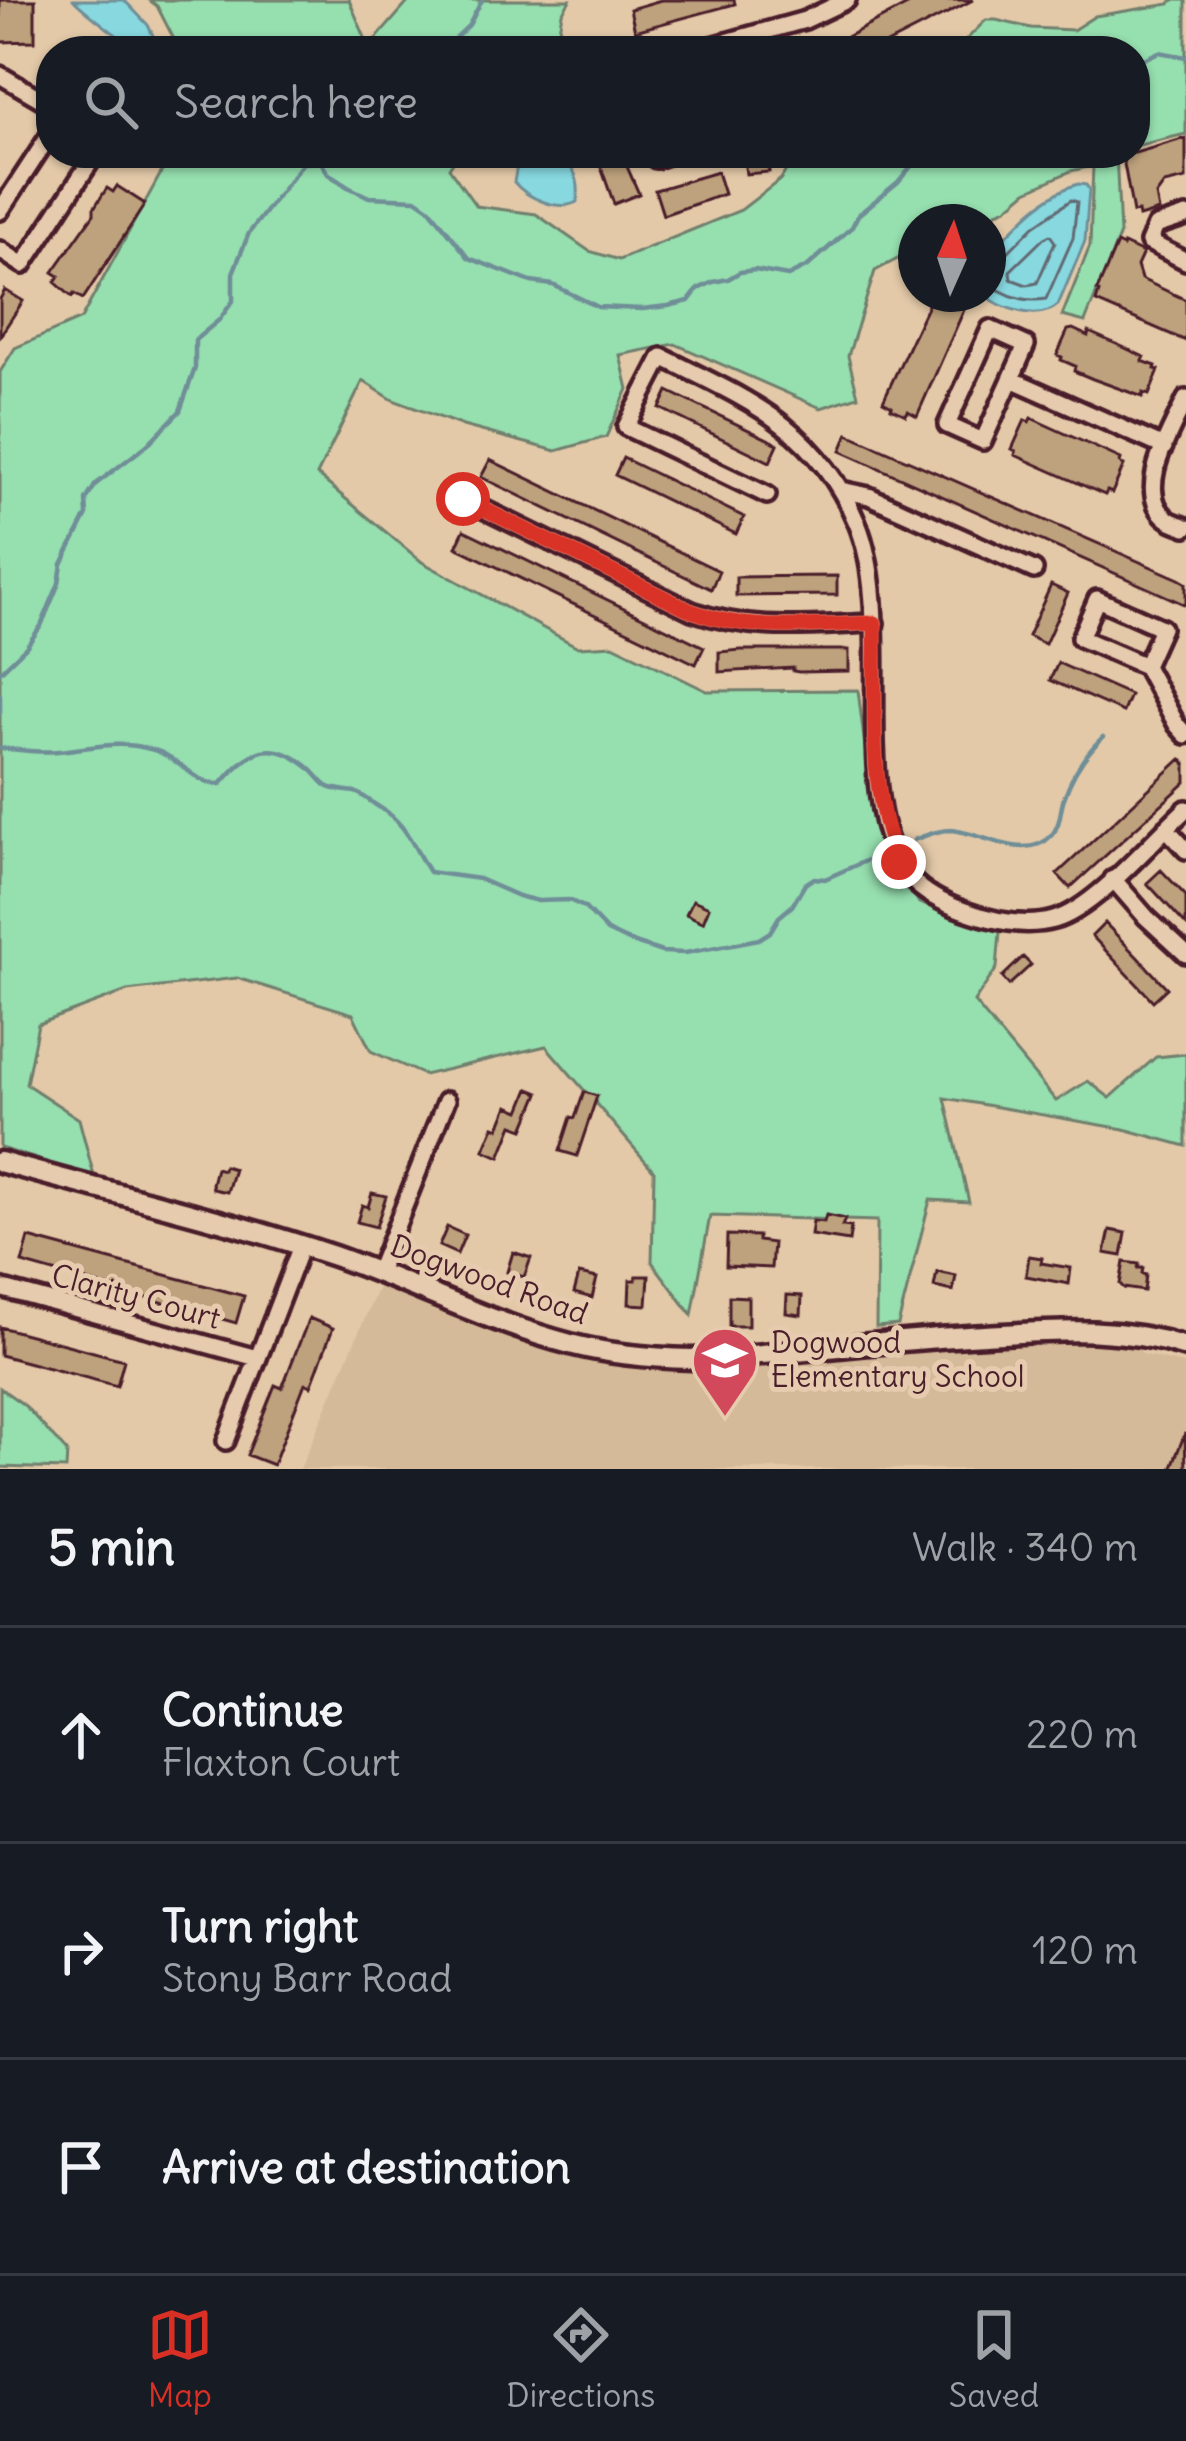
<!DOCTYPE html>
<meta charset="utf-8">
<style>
:root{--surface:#171b24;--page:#242831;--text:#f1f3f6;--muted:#9ea1a6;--line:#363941;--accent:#d93025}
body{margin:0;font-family:Delius,sans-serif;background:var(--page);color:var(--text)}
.compass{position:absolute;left:898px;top:204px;width:108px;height:108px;border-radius:50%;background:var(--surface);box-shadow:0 3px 9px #0004;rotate:3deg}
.stop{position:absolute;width:36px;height:36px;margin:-27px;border:9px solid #d93025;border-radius:50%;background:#fff}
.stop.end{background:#d93025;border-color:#fff;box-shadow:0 3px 12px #0008}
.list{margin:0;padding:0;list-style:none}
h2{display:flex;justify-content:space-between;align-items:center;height:156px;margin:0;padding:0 48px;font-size:51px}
h2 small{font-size:39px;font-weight:400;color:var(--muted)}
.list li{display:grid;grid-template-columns:78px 1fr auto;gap:36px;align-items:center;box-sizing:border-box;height:216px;padding:0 48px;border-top:3px solid var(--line)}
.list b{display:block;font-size:45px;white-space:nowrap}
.list p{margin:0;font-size:39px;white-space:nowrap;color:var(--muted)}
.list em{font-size:39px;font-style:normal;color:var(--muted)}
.icon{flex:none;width:66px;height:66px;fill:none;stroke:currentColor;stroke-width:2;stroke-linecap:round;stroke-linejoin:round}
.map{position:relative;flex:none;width:1186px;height:1469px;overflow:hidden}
.search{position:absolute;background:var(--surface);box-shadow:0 3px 9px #0004;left:36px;right:36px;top:36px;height:132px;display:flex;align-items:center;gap:30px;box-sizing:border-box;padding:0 42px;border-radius:48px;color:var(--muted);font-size:45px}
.sheet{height:804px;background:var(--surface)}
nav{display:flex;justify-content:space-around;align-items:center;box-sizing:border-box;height:168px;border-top:3px solid var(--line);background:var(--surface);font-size:33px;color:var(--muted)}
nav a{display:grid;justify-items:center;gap:6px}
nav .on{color:var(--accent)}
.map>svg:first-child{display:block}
</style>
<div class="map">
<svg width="1186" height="1469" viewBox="0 0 1186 1469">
<rect width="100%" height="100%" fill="#e3c9a8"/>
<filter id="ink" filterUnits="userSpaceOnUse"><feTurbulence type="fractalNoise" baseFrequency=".00833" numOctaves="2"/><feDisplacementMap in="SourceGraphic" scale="24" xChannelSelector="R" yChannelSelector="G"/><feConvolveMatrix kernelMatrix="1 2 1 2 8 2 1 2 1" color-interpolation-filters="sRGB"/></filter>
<g filter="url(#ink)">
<path fill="#d5ba99" d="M 379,1285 L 564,1353 L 602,1362 L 663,1369 L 717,1369 L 898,1351 L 1052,1342 L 1135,1346 L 1143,1354 L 1186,1365 L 1186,1469 L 300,1469 Z"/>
<path fill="#96dfaf" stroke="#707f6d" stroke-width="3" d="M 149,0 L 349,0 L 369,47 L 410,0 L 570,0 L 562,13 L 555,51 L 180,51 L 157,6 Z
M 1172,0 L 1186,0 L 1186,134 L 1135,146 L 1135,51 L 955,51 L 986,20 L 996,20 L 1031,28 L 1073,30 L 1095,16 L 1170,4 Z
M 172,153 L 459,153 L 449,168 L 476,206 L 536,214 L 589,251 L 619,260 L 741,210 L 781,179 L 796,153 L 1116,153 L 1120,234 L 1085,322 L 1062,316 L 1090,246 L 1093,166 L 1071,171 L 1027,191 L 1007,208 L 973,222 L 916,222 L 916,249 L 875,271 L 848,356 L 858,396 L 821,408 L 675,344 L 620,355 L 628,389 L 606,437 L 556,451 L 463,426 L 393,400 L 363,381 L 317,475 L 422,562 L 578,647 L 613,645 L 707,691 L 858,690 L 875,828 L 919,903 L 1000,932 L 997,968 L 974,1002 L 1056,1101 L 1088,1081 L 1110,1098 L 1156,1057 L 1186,1054 L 1186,1146 L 1124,1129 L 945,1098 L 969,1202 L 930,1200 L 898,1325 L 876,1327 L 877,1221 L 710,1216 L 692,1315 L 652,1262 L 654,1171 L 546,1046 L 424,1075 L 371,1051 L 353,1014 L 237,978 L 127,991 L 38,1024 L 26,1084 L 79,1119 L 94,1176 L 0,1148 L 0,372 L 15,348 L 81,319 Z
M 0,1388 L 24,1405 L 67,1452 L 66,1469 L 0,1467 Z"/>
<path fill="#87d8df" stroke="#6f8e97" stroke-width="3" d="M 74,0 L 124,0 L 148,25 L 157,44 L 152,49 C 148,49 145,51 141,50 C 132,49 81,8 74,0 Z
M 560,153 C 574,166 581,183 577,202 C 558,212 527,198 514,182 L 518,160 L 527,153 Z
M 1078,184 L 1086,185 L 1089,189 L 1085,241 L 1058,305 C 1039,322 1001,309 984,294 L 988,294 L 988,255 C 1013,230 1042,194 1078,184 Z"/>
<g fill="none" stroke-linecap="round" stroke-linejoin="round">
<path stroke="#626973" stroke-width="3" d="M 1050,235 L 1055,242 L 1037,283 L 1027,285 L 1011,279 L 1010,271 L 1044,238 Z
M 988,263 L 1000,260 L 1034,226 L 1071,200 L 1077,202 L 1073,238 L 1046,299 C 1025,303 1005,295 988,283"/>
<path stroke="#6f8e97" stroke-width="4.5" d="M 442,51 L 469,25 L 482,0
M 1135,63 L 1159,52 L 1186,57
M 957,153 L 980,153
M 321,162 L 334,153
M 0,672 L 26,647 L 41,626 L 59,583 L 62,564 L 87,515 L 86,500 L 96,484 L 147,445 L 180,411 L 195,368 L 195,340 L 219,320 L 233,301 L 233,273 L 249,233 L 303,163 L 321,162 L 328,174 L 348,187 L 369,197 L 416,199 L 429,208 L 469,258 L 531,282 L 553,285 L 598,307 L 642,309 L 668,306 L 689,301 L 698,289 L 713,282 L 728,279 L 740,272 L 755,270 L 788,276 L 808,266 L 852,227 L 858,215 L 898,182 L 922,153
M 0,695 L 0,713
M 0,748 C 19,750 39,753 58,751 C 95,748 116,739 154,750 C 179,757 194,785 221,784 C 248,752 269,736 307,766 C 314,771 320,781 327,786 C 335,791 346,790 355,792 C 363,795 371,802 379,807 C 407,824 412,845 429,872 L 479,879 L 518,896 L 538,901 L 569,900 L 584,907 L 607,931 L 626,940 L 662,952 L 685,953 L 759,939 L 770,932 L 779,917 L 792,906 L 805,884 L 814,878 L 825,879 L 865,861
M 914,840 C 927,835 938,830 951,830 C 982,832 1025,863 1051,836 C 1060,826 1060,813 1063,801 C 1071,776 1084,755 1103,737"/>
</g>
<path fill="#bea27d" stroke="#4a1f2b" stroke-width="3" d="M 0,0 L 35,0 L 35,41 L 0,42 Z
M 661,0 L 734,0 L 735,4 L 635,31 L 630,9 Z
M 917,0 L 973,0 L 873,51 L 844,51 L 839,41 Z
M 585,33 L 608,37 L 603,51 L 582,51 Z
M 1186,138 L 1186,179 L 1164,184 L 1156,195 L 1159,211 L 1139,217 L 1138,212 L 1133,213 L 1122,153 L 1135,153 Z
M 596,153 L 621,153 L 639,194 L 614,204 Z
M 743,153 L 768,153 L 769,172 L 746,174 Z
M 717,172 L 724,194 L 663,215 L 655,190 Z
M 117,186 L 145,204 L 83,299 L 74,294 L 72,297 L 55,282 L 59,276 L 53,272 L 94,214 L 94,208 L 107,188 L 113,192 Z
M 1117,244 L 1123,247 L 1124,244 L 1143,253 L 1137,266 L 1141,279 L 1186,300 L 1186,341 L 1096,302 L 1099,292 L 1097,291 Z
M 5,290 L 23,301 L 0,336 L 0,299 Z
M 933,294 L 952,294 L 967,303 L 917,416 L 908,411 L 906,415 L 891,408 L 892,406 L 883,401 Z
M 1073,329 L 1088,336 L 1089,332 L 1123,347 L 1144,357 L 1142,361 L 1156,366 L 1155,369 L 1159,370 L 1149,395 L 1143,393 L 1143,397 L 1093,379 L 1074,371 L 1075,366 L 1061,360 L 1062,357 L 1057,355 L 1068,330 Z
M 668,391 L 778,444 L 770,462 L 660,408 Z
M 1031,418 L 1121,459 L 1120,463 L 1124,465 L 1112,493 L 1107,491 L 1105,495 L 1015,455 L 1016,451 L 1012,449 L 1025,420 L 1029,422 Z
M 848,434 L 1179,579 L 1186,583 L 1186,605 L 841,451 Z
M 623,458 L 744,517 L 736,534 L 615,475 Z
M 490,460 L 719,571 L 711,589 L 481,477 Z
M 464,530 L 704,647 L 696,664 L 456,547 Z
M 837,576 L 837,595 L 736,596 L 736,577 Z
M 1051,585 L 1068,593 L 1045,644 L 1028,636 Z
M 741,650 L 849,650 L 849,671 L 799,672 L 793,671 L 793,668 L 719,672 L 719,652 Z
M 1058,663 L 1130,695 L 1123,712 L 1050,680 Z
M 1181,759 L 1186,764 L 1186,782 L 1070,888 L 1057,874 Z
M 1161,870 L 1186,896 L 1186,925 L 1147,883 Z
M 693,900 L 709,907 L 703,922 L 686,914 Z
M 1105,923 L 1167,988 L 1153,1001 L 1092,936 Z
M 1023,957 L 1031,965 L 1009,985 L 1002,977 Z
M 529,1089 L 539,1093 L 524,1129 L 513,1125 L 500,1157 L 484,1150 L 494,1126 L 499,1128 L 508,1106 L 520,1111 Z
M 584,1092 L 597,1096 L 577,1156 L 560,1151 L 571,1117 L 575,1118 Z
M 224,1166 L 234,1169 L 227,1192 L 213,1189 L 212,1184 L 216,1168 L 223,1170 Z
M 372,1193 L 386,1196 L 376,1227 L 357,1222 L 362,1205 L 368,1207 Z
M 826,1215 L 845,1219 L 842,1226 L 851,1227 L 849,1241 L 811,1235 L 813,1221 L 824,1222 Z
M 447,1227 L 465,1235 L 457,1254 L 439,1246 Z
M 1110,1230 L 1126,1233 L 1122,1256 L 1105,1253 Z
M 727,1235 L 758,1236 L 758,1241 L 773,1243 L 771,1268 L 726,1266 Z
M 29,1238 L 244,1296 L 236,1323 L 22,1263 Z
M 513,1252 L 531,1258 L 524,1277 L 507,1272 Z
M 1029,1256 L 1042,1258 L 1041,1263 L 1071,1268 L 1069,1284 L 1026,1276 Z
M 1124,1262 L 1139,1264 L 1138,1268 L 1143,1268 L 1142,1274 L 1146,1275 L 1144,1291 L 1124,1288 L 1120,1284 Z
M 937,1272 L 956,1276 L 953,1291 L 934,1287 Z
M 579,1274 L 597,1278 L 592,1298 L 574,1293 Z
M 636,1276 L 649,1276 L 647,1305 L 629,1304 L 630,1280 L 636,1280 Z
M 787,1295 L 802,1296 L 801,1315 L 786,1313 Z
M 729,1296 L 748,1297 L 748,1326 L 729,1326 Z
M 309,1318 L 333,1328 L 311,1386 L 305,1383 L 273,1465 L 247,1455 L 275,1385 L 282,1388 Z
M 0,1327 L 124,1360 L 117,1386 L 0,1355 Z
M 1185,1433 L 1186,1469 L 1171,1469 Z"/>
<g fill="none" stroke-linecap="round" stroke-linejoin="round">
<defs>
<path id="minor" d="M 694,51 L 805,20 L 847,0
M 0,75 L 51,105
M 654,153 L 656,159 L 673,153
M 0,211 L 51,133
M 1186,216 L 1156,226 L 1149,242 L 1186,261
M 0,250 L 23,265 L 96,153
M 1011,379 L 983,441 L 947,425 L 990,329 L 1026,345 L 1011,379 L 1164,447
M 1186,399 C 1172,429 1132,492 1168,519 C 1173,523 1180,524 1186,527
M 841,490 L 869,496 L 1034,570
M 767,495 L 626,427 L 662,357 C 748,400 817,427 857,523 C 898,620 845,808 911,879 C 925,894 945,904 965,911 C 993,921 1025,928 1054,920 C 1096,908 1152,840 1186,809
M 463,499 L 692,611 C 754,633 810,625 875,623
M 1145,666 L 1162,628 L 1097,599 L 1080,638 L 1145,666 L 1177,725 L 1186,735
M 1166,828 L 1186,850
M 1113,879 L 1146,917 L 1186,954
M 378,1272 L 446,1101
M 0,1288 L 257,1358
M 226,1441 L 301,1246"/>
<path id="tertiary" d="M 0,1162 C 111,1193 225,1219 334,1256 C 414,1284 492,1324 574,1345 C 613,1355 652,1358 692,1359 C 790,1354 887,1340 985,1335 C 1056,1331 1117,1325 1186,1347"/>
</defs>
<use href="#minor" stroke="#4a1f2b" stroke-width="24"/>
<use href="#tertiary" stroke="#4a1f2b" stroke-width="27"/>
<use href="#minor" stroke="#e6cbae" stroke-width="15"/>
<use href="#tertiary" stroke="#e6cbae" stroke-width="18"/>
</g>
</g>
<g fill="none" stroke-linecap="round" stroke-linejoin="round" filter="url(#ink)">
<path stroke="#d93025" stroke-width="15" d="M 463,499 L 692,611 C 754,634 811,625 875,623 C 876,700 866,791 899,862"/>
</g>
<defs>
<symbol id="school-pin" viewBox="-11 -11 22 30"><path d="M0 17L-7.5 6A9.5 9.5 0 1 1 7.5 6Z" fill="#d1495b" stroke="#e6cbae"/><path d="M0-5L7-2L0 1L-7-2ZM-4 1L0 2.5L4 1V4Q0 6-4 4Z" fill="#fff"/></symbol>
</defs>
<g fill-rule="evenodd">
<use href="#school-pin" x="687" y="1322" width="76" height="104"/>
</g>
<g text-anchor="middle" stroke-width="10" stroke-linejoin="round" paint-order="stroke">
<g font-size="30" fill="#4a1f2b" stroke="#e6cbae">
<text transform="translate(489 1280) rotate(20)" y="10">Dogwood Road</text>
<text transform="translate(136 1297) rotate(15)" y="10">Clarity Court</text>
</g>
<g font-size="30" fill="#4a1f2b" stroke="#e6cbae" text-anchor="start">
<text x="771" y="1353">Dogwood<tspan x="771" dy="34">Elementary School</tspan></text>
</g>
</g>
</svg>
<svg class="compass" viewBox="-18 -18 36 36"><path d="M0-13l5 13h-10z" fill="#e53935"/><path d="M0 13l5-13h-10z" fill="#9ea1a6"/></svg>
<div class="stop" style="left:463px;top:499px"></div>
<div class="stop end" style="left:899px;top:862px"></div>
<div class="search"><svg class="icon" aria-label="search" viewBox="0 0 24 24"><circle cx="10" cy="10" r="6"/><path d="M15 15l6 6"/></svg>Search here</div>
</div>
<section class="sheet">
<h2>5 min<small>Walk · 340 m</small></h2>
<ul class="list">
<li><svg class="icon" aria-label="ahead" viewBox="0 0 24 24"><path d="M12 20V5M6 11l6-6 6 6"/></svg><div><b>Continue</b><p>Flaxton Court</p></div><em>220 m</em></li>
<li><svg class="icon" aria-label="right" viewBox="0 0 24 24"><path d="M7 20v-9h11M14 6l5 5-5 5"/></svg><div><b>Turn right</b><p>Stony Barr Road</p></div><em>120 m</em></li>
<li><svg class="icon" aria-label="arrive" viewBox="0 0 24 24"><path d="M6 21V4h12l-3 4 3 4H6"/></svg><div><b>Arrive at destination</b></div></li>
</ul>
</section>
<nav>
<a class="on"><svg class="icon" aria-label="map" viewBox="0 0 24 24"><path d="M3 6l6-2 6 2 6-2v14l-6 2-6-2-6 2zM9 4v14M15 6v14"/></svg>Map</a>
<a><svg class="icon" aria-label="directions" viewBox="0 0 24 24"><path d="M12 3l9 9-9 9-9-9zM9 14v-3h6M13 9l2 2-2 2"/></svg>Directions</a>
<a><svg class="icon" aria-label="saved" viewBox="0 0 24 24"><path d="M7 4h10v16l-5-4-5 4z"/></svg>Saved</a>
</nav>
